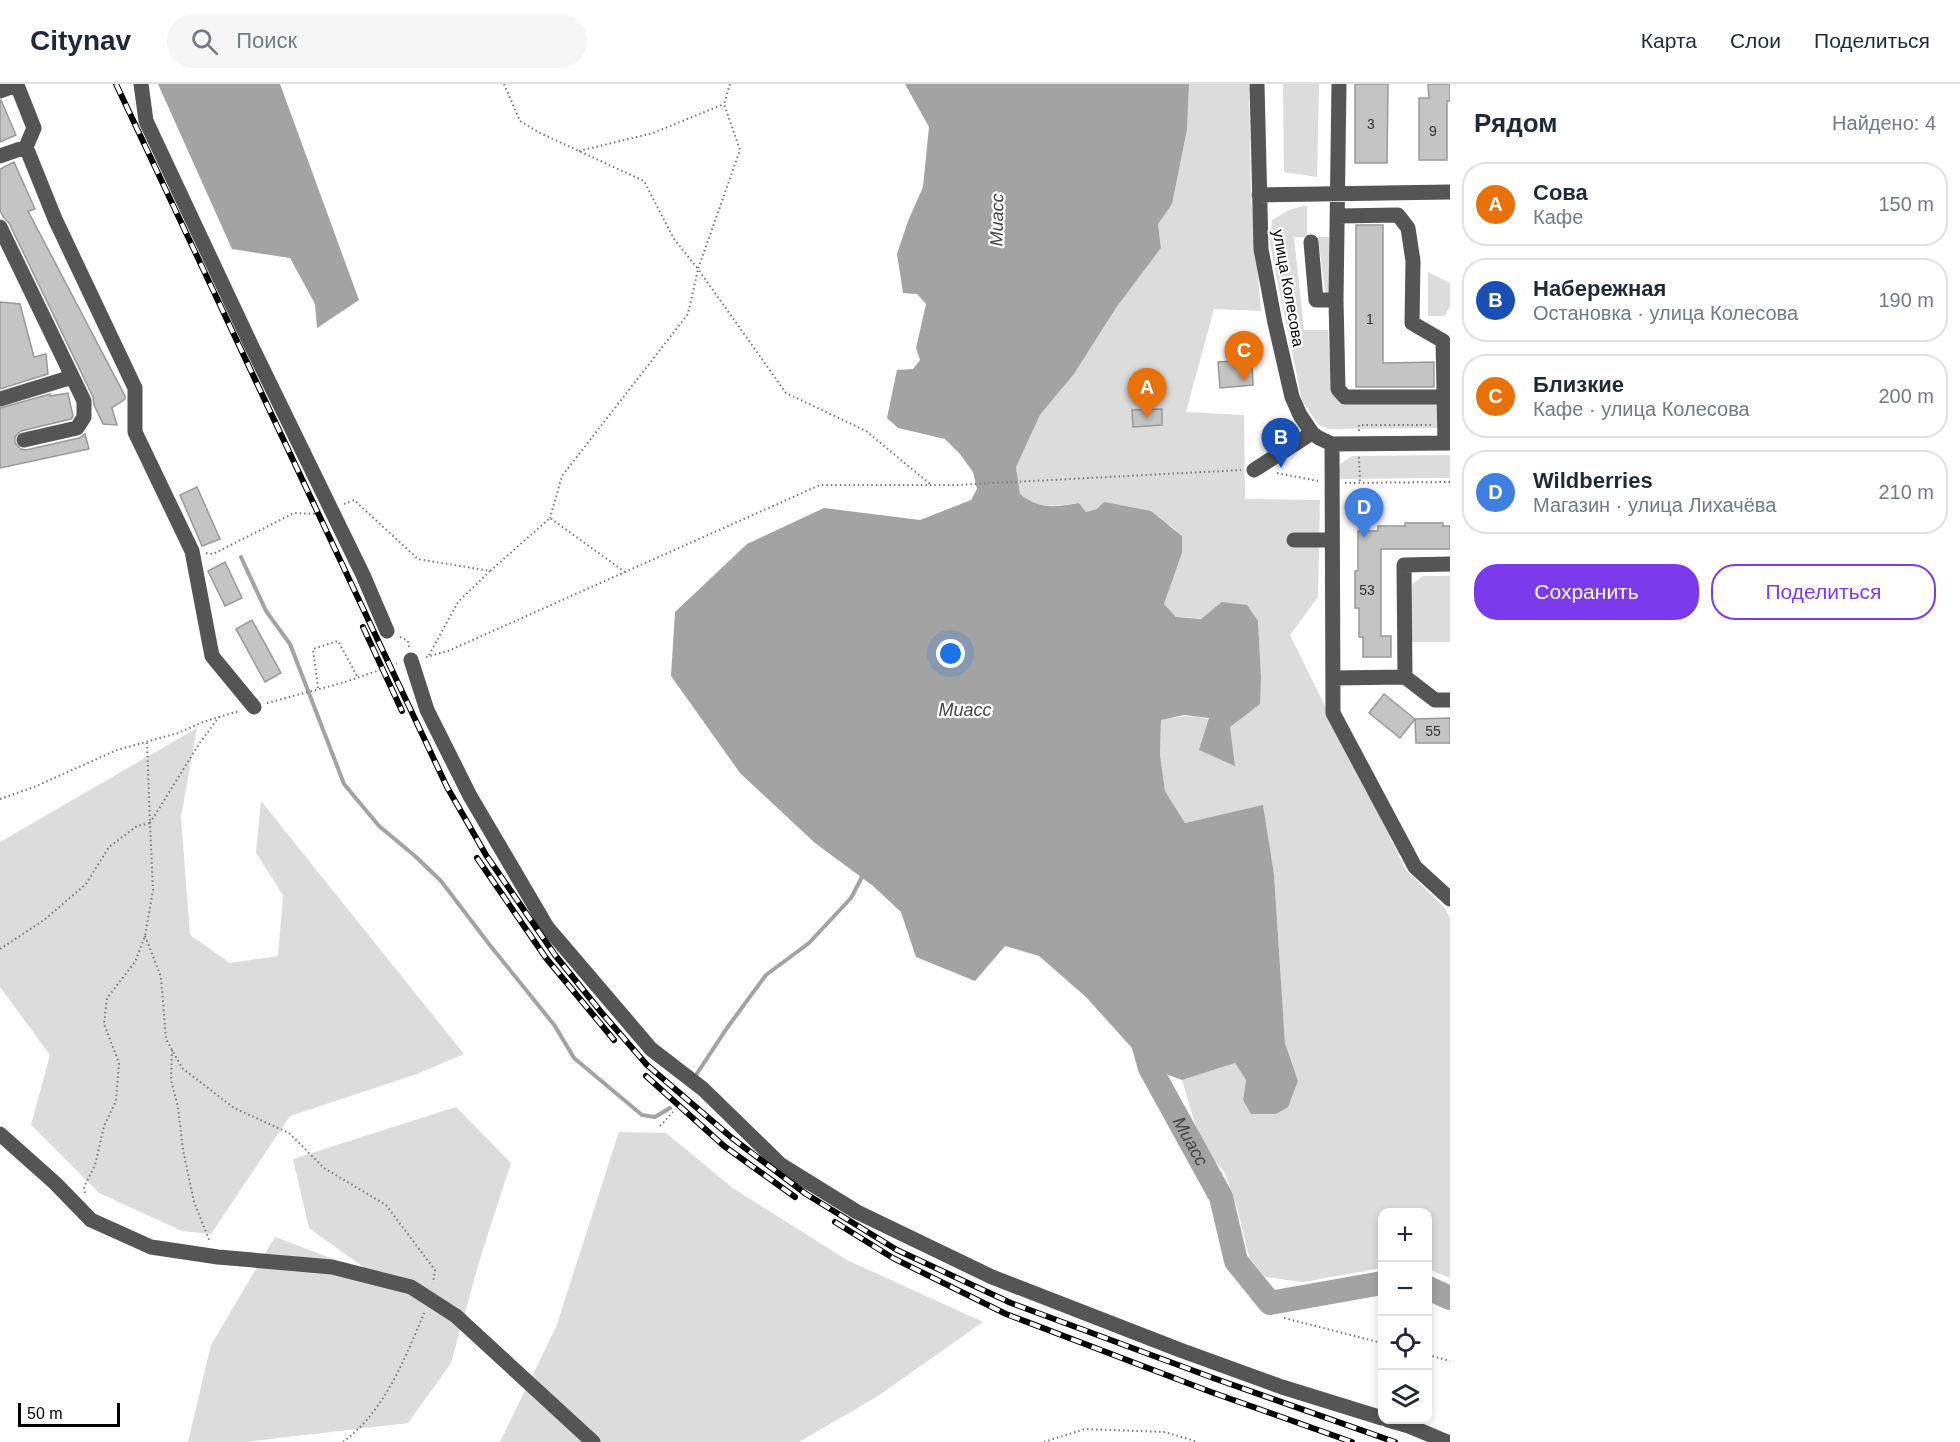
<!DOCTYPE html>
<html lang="ru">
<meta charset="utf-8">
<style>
:root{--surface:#fff;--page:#f6f6f7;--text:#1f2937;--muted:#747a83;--line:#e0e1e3;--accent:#7c3aed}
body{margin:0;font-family:Arial,sans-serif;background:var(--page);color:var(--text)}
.controls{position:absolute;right:18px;bottom:18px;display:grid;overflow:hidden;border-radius:12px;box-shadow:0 3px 9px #0003}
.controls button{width:54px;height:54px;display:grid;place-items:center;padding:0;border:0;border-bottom:2px solid var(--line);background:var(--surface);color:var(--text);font:30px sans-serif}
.scale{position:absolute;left:18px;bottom:15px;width:102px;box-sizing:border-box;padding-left:6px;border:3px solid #000;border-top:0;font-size:16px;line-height:21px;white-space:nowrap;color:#000;-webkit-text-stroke:4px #fff;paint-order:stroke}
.you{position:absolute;left:951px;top:570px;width:21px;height:21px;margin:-15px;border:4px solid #fff;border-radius:50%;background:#1a73e8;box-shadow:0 0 0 9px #1a73e833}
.badge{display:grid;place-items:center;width:39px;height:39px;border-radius:50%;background:var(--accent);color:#fff;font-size:20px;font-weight:700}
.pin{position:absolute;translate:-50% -50px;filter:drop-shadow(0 2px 3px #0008)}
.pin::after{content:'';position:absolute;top:32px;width:21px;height:18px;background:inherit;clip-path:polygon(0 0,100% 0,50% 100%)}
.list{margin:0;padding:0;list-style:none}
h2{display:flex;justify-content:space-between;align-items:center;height:78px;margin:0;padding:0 24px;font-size:26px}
h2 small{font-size:20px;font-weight:400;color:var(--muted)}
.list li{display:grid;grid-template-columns:39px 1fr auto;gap:18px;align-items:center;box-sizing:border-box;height:84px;margin:0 12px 12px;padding:0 12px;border:2px solid var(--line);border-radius:24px}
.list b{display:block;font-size:22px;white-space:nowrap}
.list p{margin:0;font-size:20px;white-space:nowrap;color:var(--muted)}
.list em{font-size:20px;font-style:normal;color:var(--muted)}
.actions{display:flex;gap:12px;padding:18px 24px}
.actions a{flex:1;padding:14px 0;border:2px solid var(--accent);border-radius:24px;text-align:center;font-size:21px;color:var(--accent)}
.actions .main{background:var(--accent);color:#fff}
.icon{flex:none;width:33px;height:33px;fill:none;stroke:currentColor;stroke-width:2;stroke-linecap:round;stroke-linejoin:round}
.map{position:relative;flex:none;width:1450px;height:1358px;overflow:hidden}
header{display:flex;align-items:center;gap:36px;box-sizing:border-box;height:84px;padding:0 30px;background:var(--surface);border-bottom:2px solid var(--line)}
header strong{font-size:28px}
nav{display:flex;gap:33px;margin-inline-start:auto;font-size:21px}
.search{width:420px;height:54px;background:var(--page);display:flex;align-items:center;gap:15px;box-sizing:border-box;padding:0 21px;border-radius:33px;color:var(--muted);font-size:22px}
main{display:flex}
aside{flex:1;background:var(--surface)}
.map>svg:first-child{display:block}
</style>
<header>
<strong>Citynav</strong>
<div class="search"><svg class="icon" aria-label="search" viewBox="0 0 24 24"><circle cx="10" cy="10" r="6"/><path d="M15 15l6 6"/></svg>Поиск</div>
<nav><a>Карта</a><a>Слои</a><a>Поделиться</a></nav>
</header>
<main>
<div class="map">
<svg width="1450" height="1358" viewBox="0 0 1450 1358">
<rect width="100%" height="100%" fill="#fff"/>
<path fill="#dcdcdc" d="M 1189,0 L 1249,0 L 1251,112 L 1261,227 L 1214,225 L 1186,328 L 1244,331 L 1245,415 L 1320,416 L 1318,513 L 1290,551 L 1406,786 L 1445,824 L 1450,834 L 1450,1194 L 1428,1185 L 1428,1128 L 1382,1128 L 1382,1184 L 1303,1198 L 1265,1193 L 1249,1173 L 1238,1127 L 1225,1089 L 1202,1063 L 1182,996 L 1235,979 L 1246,996 L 1243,1016 L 1298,997 L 1285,959 L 1274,790 L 1263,722 L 1185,739 L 1165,707 L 1160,671 L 1161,636 C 1191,629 1203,632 1230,643 L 1261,593 L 1258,537 L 1176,533 L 1164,520 L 1182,469 L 1182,452 L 1170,441 L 1097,425 L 1086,428 L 1079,419 L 1057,422 L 1033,421 L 1020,410 L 1016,383 L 1040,331 L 1074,290 L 1116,224 L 1161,164 L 1158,139 L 1172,120 L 1187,46 Z
M 1283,0 L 1319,0 L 1317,93 L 1284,88 Z
M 1307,121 L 1307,153 L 1294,153 L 1304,246 L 1328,246 L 1331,305 L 1340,319 L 1438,319 L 1438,344 L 1329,345 L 1319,341 L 1302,317 L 1270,160 L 1272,136 L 1289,126 Z
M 1318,153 L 1329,153 L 1330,209 L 1325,209 Z
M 1428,188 L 1450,199 L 1450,222 L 1445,232 L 1428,232 Z
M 1450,371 L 1450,394 L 1338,395 L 1340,380 L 1352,372 Z
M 1423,492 L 1450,492 L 1450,558 L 1412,558 L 1412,500 Z
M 197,644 L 181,733 L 190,851 L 230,879 L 278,872 L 283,811 L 256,769 L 261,717 L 464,970 L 417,990 L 290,1032 L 211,1150 L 182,1147 L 99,1109 L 31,1041 L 50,971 L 0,903 L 0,758 Z
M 456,1023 L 511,1079 L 481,1171 L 451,1279 L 408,1339 L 246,1358 L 188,1358 L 211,1261 L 275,1153 L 373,1190 L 309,1144 L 293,1075 Z
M 619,1048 L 666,1049 L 734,1105 L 847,1176 L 983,1238 L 878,1312 L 799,1358 L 500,1358 L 556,1243 Z"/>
<path fill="#a3a3a3" d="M 158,0 L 280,0 L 359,216 L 317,244 L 315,220 L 290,174 L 232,165 Z
M 905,0 L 1189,0 L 1187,46 L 1172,120 L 1158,140 L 1161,164 L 1116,224 L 1074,290 L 1040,331 L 1016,383 L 1020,410 C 1040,426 1054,423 1079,419 L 1086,428 L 1097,425 L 1104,418 L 1151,427 L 1182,452 L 1182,469 L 1164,520 L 1176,533 L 1201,535 L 1222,518 L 1247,521 L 1258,537 L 1261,593 L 1260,620 L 1230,643 L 1235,682 L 1199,666 L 1209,634 L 1184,631 L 1161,636 L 1160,671 L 1165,707 L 1185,739 L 1263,721 L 1274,790 L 1285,959 L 1298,997 L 1288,1023 L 1276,1030 L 1251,1030 L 1243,1016 L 1246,996 L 1235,979 L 1182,996 L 1150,984 L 1086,913 L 1039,872 L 1005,862 L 975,897 L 916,873 L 901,828 L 873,802 L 815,759 L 740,689 L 671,592 L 675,528 L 747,460 L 824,424 L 920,436 L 971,416 L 977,405 L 973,388 L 960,370 L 945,355 L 898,344 L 887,334 L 897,286 L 913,285 L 920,276 L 916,264 L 926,220 L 917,210 L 903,209 L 897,170 L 908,137 L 923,103 L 929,43 Z"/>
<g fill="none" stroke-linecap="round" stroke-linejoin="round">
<path stroke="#a3a3a3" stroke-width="4" d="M 241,473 L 266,527 L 290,560 L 344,700 L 379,742 L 415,772 L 441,797 L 489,860 L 555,942 L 574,974 L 642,1031 L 655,1033 L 670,1024
M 694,994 L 727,944 L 766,891 L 809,859 L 851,814 L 862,793"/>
<g stroke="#a3a3a3" stroke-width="24">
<path id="s1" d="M 1141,952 L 1150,984 L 1221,1113 L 1236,1177 L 1270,1219 L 1382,1199"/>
<path d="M 1428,1204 L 1450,1214"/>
</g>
</g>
<path fill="#c4c4c4" stroke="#999" stroke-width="1.5" d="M 1355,0 L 1388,0 L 1387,79 L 1355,79 Z
M 1428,0 L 1450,0 L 1450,17 L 1447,17 L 1447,76 L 1419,76 L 1419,14 L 1429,14 Z
M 1,16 L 16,51 L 0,58 L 0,17 Z
M 14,78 L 35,125 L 28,127 L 125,312 L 125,315 L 112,324 L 117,341 L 103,340 L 94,321 L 93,313 L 9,139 L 4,134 L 0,127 L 0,85 Z
M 1356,141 L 1383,141 L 1383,279 L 1434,278 L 1434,303 L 1356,303 Z
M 0,218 L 20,220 L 34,273 L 46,270 L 48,290 L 0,305 Z
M 1252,276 L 1253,301 L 1220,304 L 1218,278 Z
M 68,309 L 73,332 L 71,335 L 21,347 L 15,353 L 15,359 L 21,365 L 26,366 L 79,354 L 85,350 L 89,365 L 0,384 L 0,324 L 50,310 L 50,312 Z
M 1162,325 L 1162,341 L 1133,343 L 1132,326 Z
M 197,403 L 220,455 L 202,462 L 180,411 Z
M 1405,439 L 1443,439 L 1443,442 L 1450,442 L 1450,465 L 1381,465 L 1381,552 L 1391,552 L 1391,573 L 1363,573 L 1363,553 L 1359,553 L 1359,524 L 1355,524 L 1355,487 L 1358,487 L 1358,447 L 1378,447 L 1378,442 L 1405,442 Z
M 225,478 L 242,514 L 225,522 L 208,487 Z
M 252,536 L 281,589 L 265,598 L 236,545 Z
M 1384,610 L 1415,635 L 1400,654 L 1369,629 Z
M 1450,634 L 1450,659 L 1416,659 L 1415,635 Z"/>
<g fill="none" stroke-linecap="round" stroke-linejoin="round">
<path stroke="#777" stroke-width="2" stroke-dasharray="1.5 3" stroke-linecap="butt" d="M 504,0 L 520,37 L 540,49 L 644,97 L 674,155 L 698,185 L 688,230 L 562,392 L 550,434
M 730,0 L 724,20 L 740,66 L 698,185 L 786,309 L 866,347 L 930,400
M 579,67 L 653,49 L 724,20
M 1359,347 L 1359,341 L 1432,341
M 1359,373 L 1360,399
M 1277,389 L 1318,397
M 1345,399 L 1450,398
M 344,420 L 354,416 L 418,475 L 490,487 L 550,434 L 625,488
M 206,469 L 213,470 L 294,429 L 317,430
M 400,553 L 408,557 L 409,563
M 429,571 L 458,518 L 490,487
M 426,573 L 448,567 L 820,401 L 956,401 L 1241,386
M 318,604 L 313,565 L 338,557 L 357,592
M 267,619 L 342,599 L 397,580
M 0,715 L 34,703 L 117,666 L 178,649 L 203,638 L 239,627
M 145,852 L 161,893 L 166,955 L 182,984 L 234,1024 L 289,1049 L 324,1084 L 386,1121 L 435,1186 L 433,1199
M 0,865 L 44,836 L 86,800 L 109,763 L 137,742 L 150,739 L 147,659
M 172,966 L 171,996 L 178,1023 L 183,1066 L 194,1118 L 210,1158
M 660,1042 L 673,1028
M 85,1109 L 84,1103 L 95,1081 L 104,1042 L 116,1017 L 119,979 L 104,940 L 107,914 L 135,878 L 145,852 L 153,806 L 150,739 L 199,660 L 219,633
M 1284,1234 L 1382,1259
M 1428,1271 L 1450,1277
M 343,1358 C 385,1327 405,1274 425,1227
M 1044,1358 L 1085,1345 L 1165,1348 L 1198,1358"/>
<path stroke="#555" stroke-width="15" d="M 141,0 L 146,37 L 252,263 L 363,491 L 387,547
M 1257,0 L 1261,165 L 1275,239 L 1292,313 L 1300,331 L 1312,349 L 1319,354 L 1332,360 L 1450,359
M 1339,0 L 1336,216 L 1338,305 L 1345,313 L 1444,313
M 0,7 L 17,1 L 34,44 L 26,63
M 0,72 L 26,63 L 55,135 L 135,304 L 135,348 L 192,467 L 212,572 L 254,623
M 1259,111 L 1450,108
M 1338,132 L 1398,131 L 1408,144 L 1413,177 L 1412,239 L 1443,257 L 1445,359
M 0,143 L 84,317 L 84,333 L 77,344 L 24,356
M 1311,158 L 1316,216 L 1336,216
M 0,315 L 72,293
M 1332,360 L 1333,629 L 1415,783 L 1450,815
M 1254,386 L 1312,349
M 1294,456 L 1332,456
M 411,576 L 427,626 L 470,712 L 547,843 L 651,965 L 703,1005 L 781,1081 L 857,1128 L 992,1193 L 1180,1266 L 1282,1303 L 1382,1334
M 1405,593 L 1435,616 L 1450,616
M 1333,594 L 1405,593 L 1404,481 L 1450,480
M 0,1050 L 55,1099 L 91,1136 L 151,1163 L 218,1173 L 332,1183 L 411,1203 L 456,1232 L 593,1358
M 1388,1336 L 1409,1342 L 1447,1358"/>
<defs>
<path id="rail" d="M 116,0 L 447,703 L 486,771 L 555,871 L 601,928 L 647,981 L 732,1054 L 806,1110 L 897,1166 L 1011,1219 L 1216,1295 L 1395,1358
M 363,543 L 402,627
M 477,774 L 546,874 L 614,956
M 646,992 L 724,1062 L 795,1113
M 835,1138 L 893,1174 L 1006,1230 L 1211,1308 L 1352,1358"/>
</defs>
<use href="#rail" stroke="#000" stroke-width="6"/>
<use href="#rail" stroke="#fff" stroke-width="4" stroke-dasharray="11" stroke-linecap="butt"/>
</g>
<g text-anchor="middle" stroke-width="4.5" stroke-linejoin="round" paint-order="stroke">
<g font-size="14" fill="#313131">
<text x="1371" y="45">3</text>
<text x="1433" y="52">9</text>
<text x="1370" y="240">1</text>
<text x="1367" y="511">53</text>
<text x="1433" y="652">55</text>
</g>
<g font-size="16" fill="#000" stroke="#fff">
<text transform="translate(1289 204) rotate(80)" y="6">улица Колесова</text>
</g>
<g font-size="18" font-style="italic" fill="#444" stroke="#fff">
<text transform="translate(997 136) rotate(-89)" y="6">Миасс</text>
<text x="965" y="632">Миасс</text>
<text dy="6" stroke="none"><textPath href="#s1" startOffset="117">Миасс</textPath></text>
</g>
</g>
</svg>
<div class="controls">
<button>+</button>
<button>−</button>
<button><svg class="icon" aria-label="locate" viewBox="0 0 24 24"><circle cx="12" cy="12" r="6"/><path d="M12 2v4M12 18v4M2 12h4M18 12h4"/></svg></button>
<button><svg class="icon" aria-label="layers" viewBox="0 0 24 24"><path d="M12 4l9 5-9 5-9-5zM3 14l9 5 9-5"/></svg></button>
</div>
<div class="scale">50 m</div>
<div class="you"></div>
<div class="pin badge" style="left:1147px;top:334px;background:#e8710a">A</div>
<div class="pin badge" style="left:1281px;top:384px;background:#1a4fb4">B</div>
<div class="pin badge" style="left:1244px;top:297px;background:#e8710a">C</div>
<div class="pin badge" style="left:1364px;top:454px;background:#3f7fe0">D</div>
</div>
<aside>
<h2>Рядом<small>Найдено: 4</small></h2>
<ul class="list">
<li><span class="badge" style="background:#e8710a">A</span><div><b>Сова</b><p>Кафе</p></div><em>150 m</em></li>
<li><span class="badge" style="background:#1a4fb4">B</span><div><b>Набережная</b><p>Остановка · улица Колесова</p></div><em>190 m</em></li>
<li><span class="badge" style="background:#e8710a">C</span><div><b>Близкие</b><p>Кафе · улица Колесова</p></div><em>200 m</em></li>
<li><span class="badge" style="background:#3f7fe0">D</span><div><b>Wildberries</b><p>Магазин · улица Лихачёва</p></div><em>210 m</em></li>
</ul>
<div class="actions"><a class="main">Сохранить</a><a>Поделиться</a></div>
</aside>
</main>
